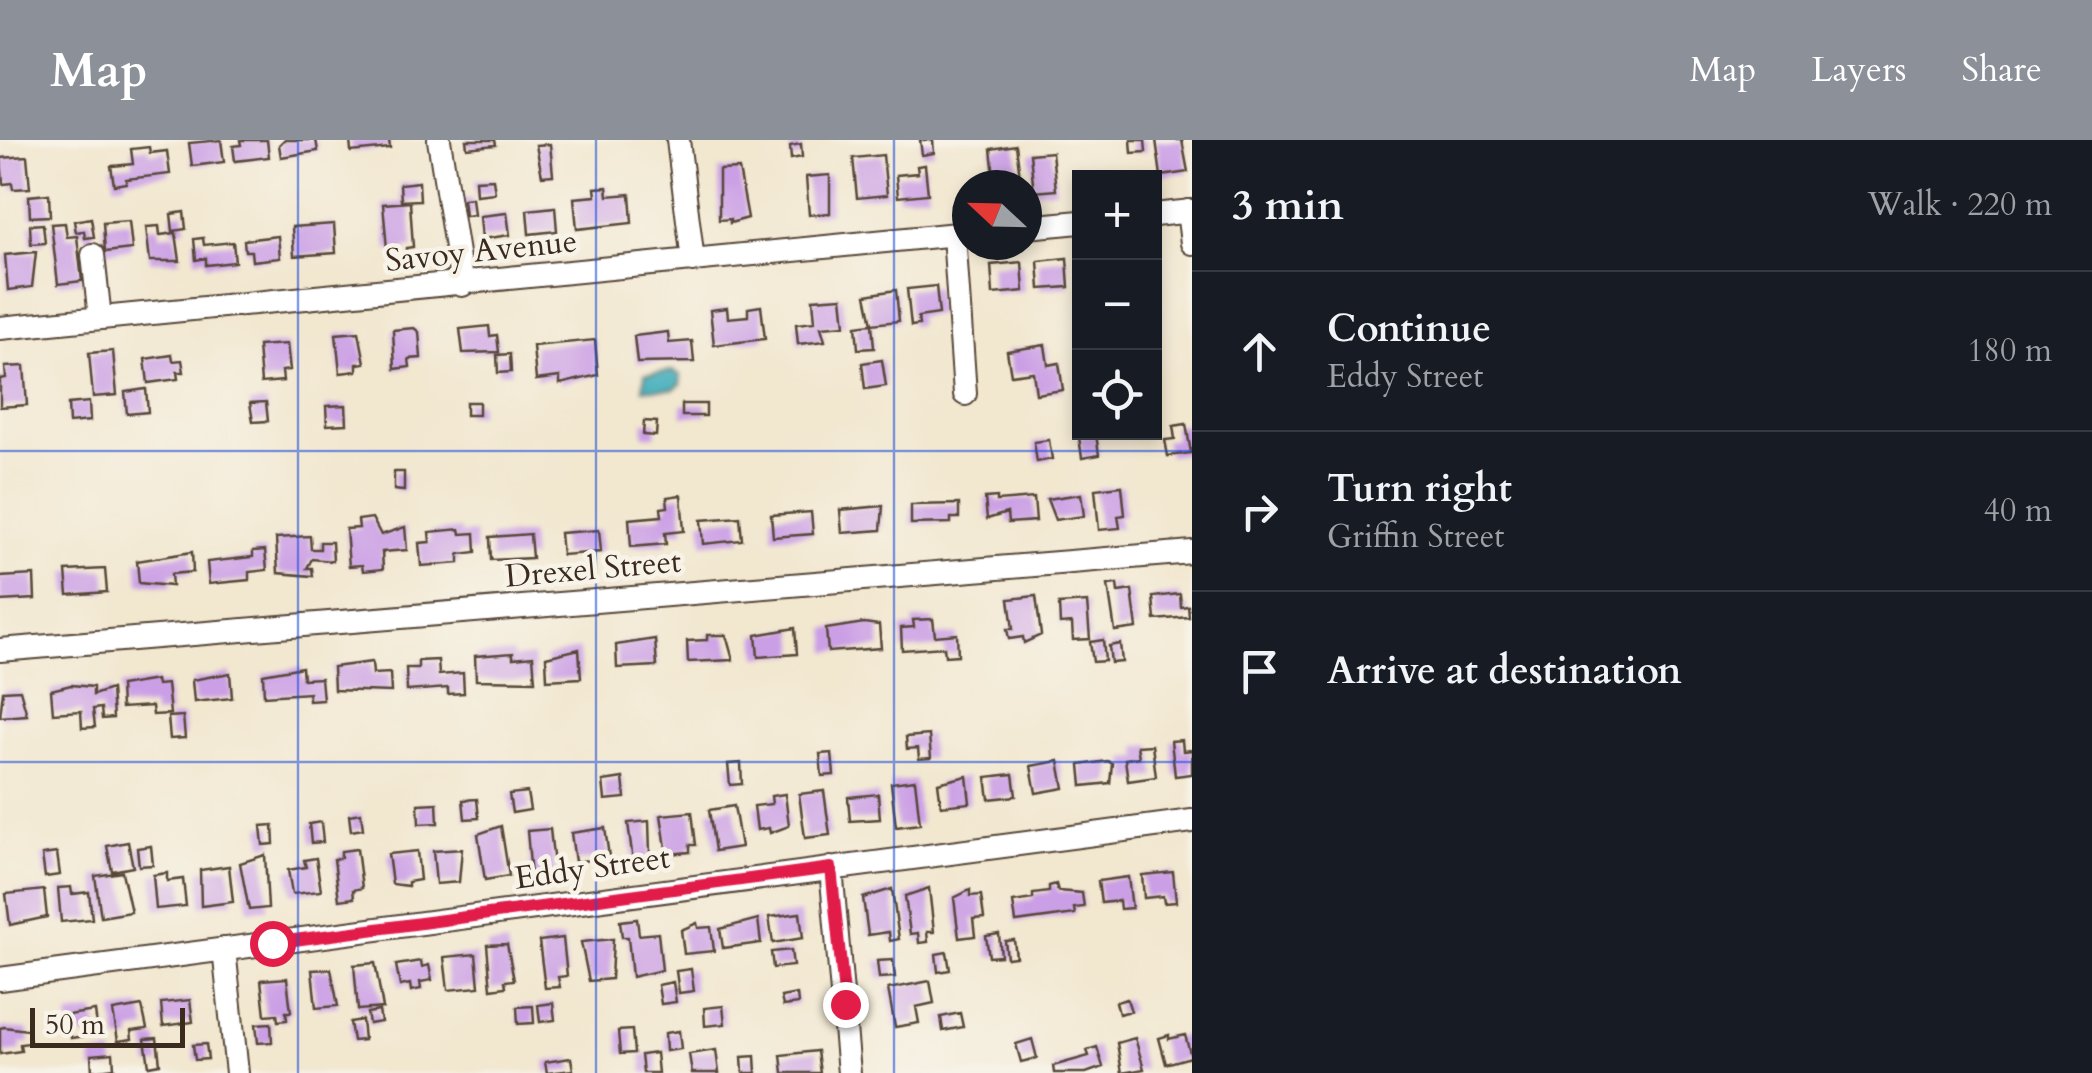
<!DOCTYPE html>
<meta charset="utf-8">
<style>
:root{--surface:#171b24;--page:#20242c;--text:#f1f3f6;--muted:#9ea1a6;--line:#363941;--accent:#8c9099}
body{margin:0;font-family:Cardo,serif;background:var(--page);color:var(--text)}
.controls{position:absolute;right:30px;top:30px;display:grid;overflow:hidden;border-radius:0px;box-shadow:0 5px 15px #0003}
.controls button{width:90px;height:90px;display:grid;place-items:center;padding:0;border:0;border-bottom:2px solid var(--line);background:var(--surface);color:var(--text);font:50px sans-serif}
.compass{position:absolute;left:952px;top:30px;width:90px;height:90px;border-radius:50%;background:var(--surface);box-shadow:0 5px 15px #0003;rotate:292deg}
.scale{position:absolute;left:30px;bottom:25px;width:155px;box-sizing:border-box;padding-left:10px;border:5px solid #3b2a1e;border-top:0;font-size:28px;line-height:35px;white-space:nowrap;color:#3b2a1e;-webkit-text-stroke:8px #f7f3e8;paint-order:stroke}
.stop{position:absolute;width:30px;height:30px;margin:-22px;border:8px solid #e11d48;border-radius:50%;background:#fff}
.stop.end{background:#e11d48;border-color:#fff;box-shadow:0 2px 10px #0008}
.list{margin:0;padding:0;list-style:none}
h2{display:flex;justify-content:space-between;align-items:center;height:130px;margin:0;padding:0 40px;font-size:42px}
h2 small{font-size:32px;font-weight:400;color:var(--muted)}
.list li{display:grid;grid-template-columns:65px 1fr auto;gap:30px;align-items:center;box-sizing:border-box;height:160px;padding:0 40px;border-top:2px solid var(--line)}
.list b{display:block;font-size:38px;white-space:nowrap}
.list p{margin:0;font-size:32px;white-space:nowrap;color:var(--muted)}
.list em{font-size:32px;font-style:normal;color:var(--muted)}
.icon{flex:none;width:55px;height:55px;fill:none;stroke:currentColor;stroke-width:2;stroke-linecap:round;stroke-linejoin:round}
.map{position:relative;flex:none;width:1192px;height:933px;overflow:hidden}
header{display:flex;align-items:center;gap:60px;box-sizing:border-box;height:140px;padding:0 50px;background:var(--accent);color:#fff}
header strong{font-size:48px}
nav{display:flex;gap:55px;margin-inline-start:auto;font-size:35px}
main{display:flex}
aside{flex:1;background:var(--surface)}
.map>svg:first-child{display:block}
</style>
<header>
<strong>Map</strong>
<nav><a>Map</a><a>Layers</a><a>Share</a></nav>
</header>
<main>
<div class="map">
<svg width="1192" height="933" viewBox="0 0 1192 933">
<rect width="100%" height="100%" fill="#f7f3e8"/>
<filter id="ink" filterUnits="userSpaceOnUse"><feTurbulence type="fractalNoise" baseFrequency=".01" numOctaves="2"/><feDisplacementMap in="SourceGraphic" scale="20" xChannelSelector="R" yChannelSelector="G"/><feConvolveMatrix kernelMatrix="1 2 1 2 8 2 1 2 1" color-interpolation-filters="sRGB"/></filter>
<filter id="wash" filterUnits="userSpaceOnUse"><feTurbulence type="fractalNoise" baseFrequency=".0048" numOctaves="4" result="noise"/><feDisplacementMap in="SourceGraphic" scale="40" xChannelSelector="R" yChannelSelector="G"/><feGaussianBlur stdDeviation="2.25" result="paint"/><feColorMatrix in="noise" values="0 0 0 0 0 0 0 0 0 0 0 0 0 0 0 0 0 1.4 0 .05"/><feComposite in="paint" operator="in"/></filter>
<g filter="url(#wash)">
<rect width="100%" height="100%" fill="#f2e7cf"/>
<path fill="#3cacb9" stroke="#3c6b6c" stroke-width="2.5" d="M 673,231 L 680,235 L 681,244 L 674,249 L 643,249 L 645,234 Z"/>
<g id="blocks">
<path fill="#cb9fe5" d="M 221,0 L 224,22 L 192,26 L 189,3 Z
M 240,0 L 267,0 L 269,17 L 235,21 L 233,6 L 241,5 Z
M 284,0 L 316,0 L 318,11 L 281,17 L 279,5 Z
M 350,0 L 389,0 L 390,8 L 351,12 Z
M 466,0 L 495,0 L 496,5 L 467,8 Z
M 920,0 L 933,0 L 934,13 L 922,15 Z
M 1131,0 L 1145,0 L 1146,12 L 1132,13 Z
M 1156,0 L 1182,0 L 1188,32 L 1161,36 Z
M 550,4 L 553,35 L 542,36 L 536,5 Z
M 801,4 L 802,17 L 791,19 L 790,6 Z
M 1016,5 L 1021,45 L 995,45 L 991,9 Z
M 149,7 L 150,13 L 167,11 L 170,34 L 126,39 L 126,43 L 114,45 L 111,26 L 133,24 L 131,9 Z
M 1052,12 L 1056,50 L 1034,52 L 1030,14 Z
M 883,15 L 887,55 L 857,58 L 853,18 Z
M 27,16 L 30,48 L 13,49 L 12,43 L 3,44 L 1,18 Z
M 925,25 L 928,54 L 898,57 L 896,35 L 918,33 L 917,26 Z
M 739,29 L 748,78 L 730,83 L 730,79 L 719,80 L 719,30 Z
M 830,35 L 830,73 L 809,75 L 806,37 Z
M 493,39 L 495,53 L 476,55 L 475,40 Z
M 419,42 L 420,60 L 401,61 L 400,44 Z
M 607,47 L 608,56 L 630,54 L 632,83 L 577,89 L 574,58 L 596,56 L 595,48 Z
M 49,54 L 50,76 L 30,77 L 29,56 Z
M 472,58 L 474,75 L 465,76 L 463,59 Z
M 410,62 L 413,107 L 406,108 L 406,116 L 393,117 L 393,109 L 387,109 L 383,64 Z
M 555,67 L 557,91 L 529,94 L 527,70 Z
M 184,72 L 186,89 L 173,91 L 171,74 Z
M 507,73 L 510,95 L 482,99 L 480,76 Z
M 91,78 L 94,97 L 85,98 L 84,91 L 76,92 L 74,81 Z
M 129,81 L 132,109 L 105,112 L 103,83 Z
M 65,83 L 67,97 L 77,96 L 82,141 L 58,144 L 51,84 Z
M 43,84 L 45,103 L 31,104 L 30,85 Z
M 334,84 L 336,113 L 294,116 L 292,87 Z
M 159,86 L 160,95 L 176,93 L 180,121 L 150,121 L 146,87 Z
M 278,96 L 280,118 L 252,121 L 251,111 L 245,111 L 244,100 Z
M 203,98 L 204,105 L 233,102 L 235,122 L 206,125 L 206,118 L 196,120 L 194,99 Z
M 36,112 L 32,147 L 8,150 L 5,115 Z
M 1154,114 L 1158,114 L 1161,143 L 1154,144 Z
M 1067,118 L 1069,147 L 1040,149 L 1038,121 Z
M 1022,122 L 1024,151 L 993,154 L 991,125 Z
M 936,146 L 939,174 L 918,177 L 919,185 L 911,186 L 907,149 Z
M 896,150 L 899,181 L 872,184 L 866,155 Z
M 842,157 L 845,185 L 821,187 L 825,201 L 798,204 L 796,184 L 815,182 L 813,159 Z
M 761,166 L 765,199 L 714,205 L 710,170 L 727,168 L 728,178 L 748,176 L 748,168 Z
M 872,184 L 874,208 L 858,209 L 856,186 Z
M 489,186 L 490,196 L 497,195 L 499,212 L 463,213 L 460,189 Z
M 414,188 L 419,192 L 421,218 L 409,219 L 410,227 L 395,229 L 393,190 Z
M 359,192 L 365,223 L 357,224 L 357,231 L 340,233 L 336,194 Z
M 668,192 L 669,203 L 692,201 L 694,222 L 637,223 L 634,196 Z
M 595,200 L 598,235 L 560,244 L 560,237 L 536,240 L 533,206 Z
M 287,204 L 290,230 L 282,231 L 283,241 L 261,243 L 258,206 Z
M 1045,205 L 1048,225 L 1059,223 L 1063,250 L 1036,254 L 1033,232 L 1011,235 L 1007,211 Z
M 113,211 L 117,255 L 93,257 L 89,213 Z
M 510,214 L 511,232 L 498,233 L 497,215 Z
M 172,215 L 173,221 L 182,220 L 184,232 L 177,232 L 178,239 L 148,243 L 145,219 Z
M 882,220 L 886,246 L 865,249 L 862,223 Z
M 24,226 L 27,265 L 0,267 L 0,239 L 6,238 L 5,227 Z
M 146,249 L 148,272 L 127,274 L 125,252 Z
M 89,262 L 90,281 L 69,283 L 68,264 Z
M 266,262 L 268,281 L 253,282 L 250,263 Z
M 466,262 L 479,262 L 479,275 L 466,275 Z
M 682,264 L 706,264 L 706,276 L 682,276 Z
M 346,265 L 347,284 L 327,285 L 326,266 Z
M 644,281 L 657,282 L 656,296 L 643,295 Z
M 1186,284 L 1191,313 L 1168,316 L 1165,300 L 1175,299 L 1173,286 Z
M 1096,294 L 1099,315 L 1082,318 L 1079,297 Z
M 1049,300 L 1052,319 L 1037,322 L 1034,302 Z
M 394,332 L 404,332 L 404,351 L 394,350 Z
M 1122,346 L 1125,375 L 1118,376 L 1120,388 L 1099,390 L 1095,349 Z
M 1081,354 L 1084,376 L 1055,380 L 1047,359 Z
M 681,355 L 684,391 L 665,393 L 666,404 L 631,407 L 629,379 L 662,376 L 661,368 L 668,367 L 667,357 Z
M 997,357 L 997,361 L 1034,358 L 1036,381 L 1008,383 L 1007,373 L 987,379 L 985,358 Z
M 959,364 L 959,378 L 951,378 L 951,383 L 911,384 L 911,365 Z
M 883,366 L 881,390 L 842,393 L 840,370 Z
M 811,372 L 813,394 L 773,397 L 771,375 Z
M 740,377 L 742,400 L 703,404 L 701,380 Z
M 372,378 L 381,395 L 405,387 L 407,410 L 382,412 L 383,429 L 363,431 L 362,425 L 349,426 L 346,389 L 359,388 L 358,380 Z
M 460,389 L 461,394 L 475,393 L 476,412 L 459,414 L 459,423 L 421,426 L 419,403 L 430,402 L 429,392 Z
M 599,390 L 601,412 L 562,415 L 560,393 Z
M 530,394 L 532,418 L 491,420 L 490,397 Z
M 310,396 L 311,409 L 320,409 L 320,402 L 332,402 L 333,421 L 312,419 L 307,428 L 312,428 L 313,436 L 278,433 L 276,398 Z
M 265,410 L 267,430 L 249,432 L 249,440 L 209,444 L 207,422 L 253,417 L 253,411 Z
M 192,412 L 193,432 L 171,434 L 172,446 L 139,443 L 137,421 Z
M 105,429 L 107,452 L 68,455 L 66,431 Z
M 34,435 L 35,459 L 0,461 L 0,437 Z
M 1117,444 L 1118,452 L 1132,450 L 1137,488 L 1115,491 L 1108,445 Z
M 1180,454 L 1181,467 L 1188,466 L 1189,477 L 1155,480 L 1153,457 Z
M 1036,456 L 1041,495 L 1024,503 L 1023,497 L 1009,499 L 1007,489 L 1013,489 L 1009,459 Z
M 1087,462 L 1090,499 L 1073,500 L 1072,483 L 1060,484 L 1059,464 Z
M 933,479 L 935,496 L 957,494 L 958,515 L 945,516 L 944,507 L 902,510 L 901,488 L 914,487 L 913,480 Z
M 864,483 L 879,485 L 881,508 L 828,512 L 826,489 Z
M 795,488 L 797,514 L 758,517 L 756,495 Z
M 707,495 L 726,495 L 733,520 L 688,522 L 687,501 L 707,500 Z
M 655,499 L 657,526 L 617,528 L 616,505 Z
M 1103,500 L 1105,521 L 1093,522 L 1090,502 Z
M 1120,504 L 1122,522 L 1111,523 L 1109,506 Z
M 579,509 L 581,538 L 547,540 L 546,517 Z
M 513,513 L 513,518 L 533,516 L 535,541 L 476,540 L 475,516 Z
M 438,520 L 439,535 L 463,533 L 464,553 L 448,554 L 448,548 L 407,551 L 406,528 L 418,528 L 418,521 Z
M 372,522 L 373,534 L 390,533 L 391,552 L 334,550 L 333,527 Z
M 302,527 L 303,539 L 321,538 L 323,560 L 309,561 L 309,553 L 264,556 L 263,534 Z
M 230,533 L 232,558 L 194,562 L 192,540 Z
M 156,540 L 157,545 L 167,544 L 170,574 L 153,575 L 152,566 L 121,568 L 120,546 Z
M 71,545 L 93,547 L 93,555 L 111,549 L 113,578 L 102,579 L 101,568 L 93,569 L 95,587 L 82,588 L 81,571 L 53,573 L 51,550 Z
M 20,550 L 27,575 L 0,577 L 3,551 Z
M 183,576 L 185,598 L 170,599 L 168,577 Z
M 929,595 L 931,618 L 919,619 L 918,608 L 907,609 L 906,597 Z
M 1182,600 L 1183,611 L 1192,610 L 1192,634 L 1175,636 L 1171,601 Z
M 1152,605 L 1156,637 L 1128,641 L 1125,619 L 1139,617 L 1137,606 Z
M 832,613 L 834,635 L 822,636 L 820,614 Z
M 1059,621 L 1064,648 L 1036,653 L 1031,626 Z
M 1107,621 L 1112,623 L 1110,643 L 1082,646 L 1080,625 Z
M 741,623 L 742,644 L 730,645 L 728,624 Z
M 1013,634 L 1016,656 L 989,659 L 986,637 Z
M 967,636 L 970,663 L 941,666 L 938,643 Z
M 623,638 L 625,658 L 605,660 L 603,641 Z
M 915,640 L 920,684 L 896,687 L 891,643 Z
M 824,651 L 830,695 L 805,698 L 799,654 Z
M 527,652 L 530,670 L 512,673 L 509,654 Z
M 785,654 L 789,686 L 770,693 L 769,688 L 757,690 L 754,666 L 772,664 L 771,656 Z
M 878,654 L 880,679 L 850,681 L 848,657 Z
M 477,659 L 479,678 L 465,679 L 463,660 Z
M 437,663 L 438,683 L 419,684 L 418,664 Z
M 734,666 L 741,707 L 715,711 L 709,670 Z
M 692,672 L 696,705 L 690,705 L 690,712 L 667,714 L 661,675 Z
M 361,673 L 363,689 L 351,691 L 349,675 Z
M 649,681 L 650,714 L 647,720 L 633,721 L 628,683 Z
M 321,682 L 323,702 L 311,703 L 309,684 Z
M 273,685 L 274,704 L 263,705 L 261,686 Z
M 501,686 L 509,736 L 485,740 L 478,694 Z
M 605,688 L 609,717 L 575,722 L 571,693 Z
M 550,689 L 555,734 L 531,736 L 527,691 Z
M 128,702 L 133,727 L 112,731 L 107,706 Z
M 151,706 L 153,725 L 139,726 L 137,708 Z
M 357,709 L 362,748 L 353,750 L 354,758 L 339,760 L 334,719 L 341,718 L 341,711 Z
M 462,709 L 459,742 L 436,744 L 433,711 Z
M 417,711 L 420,740 L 408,742 L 408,746 L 392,744 L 388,714 Z
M 57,713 L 60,735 L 45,737 L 42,715 Z
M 265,715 L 268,768 L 249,770 L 240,723 Z
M 316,718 L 321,751 L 292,754 L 288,730 L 306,727 L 304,720 Z
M 229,726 L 233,762 L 201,766 L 200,730 Z
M 122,732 L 131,772 L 101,777 L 95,736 Z
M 1173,732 L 1176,762 L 1164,763 L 1163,756 L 1144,758 L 1142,735 Z
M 167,733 L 167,741 L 183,739 L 186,766 L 156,769 L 153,735 Z
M 1128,737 L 1132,768 L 1120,769 L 1119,761 L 1101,763 L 1098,741 Z
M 1056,744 L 1058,751 L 1082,753 L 1084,767 L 1074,768 L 1075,774 L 1016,782 L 1013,762 L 1033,759 L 1033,754 L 1049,752 L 1049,746 Z
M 71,747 L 72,754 L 89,752 L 92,779 L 61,782 L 58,748 Z
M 929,748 L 934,792 L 927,792 L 928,802 L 919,803 L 918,793 L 910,794 L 905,756 Z
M 892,749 L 899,799 L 890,801 L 889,792 L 868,795 L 863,758 Z
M 44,750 L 47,777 L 10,785 L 6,754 Z
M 970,750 L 970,756 L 981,755 L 984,778 L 973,779 L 975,796 L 959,798 L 954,758 Z
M 800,773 L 803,798 L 773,803 L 769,777 Z
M 637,779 L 639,795 L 658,793 L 662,830 L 632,837 L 628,797 L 622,797 L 620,781 Z
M 758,779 L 761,803 L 723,808 L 720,789 Z
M 697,783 L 698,788 L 711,787 L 714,811 L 684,814 L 681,790 Z
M 999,794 L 1001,816 L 989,817 L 986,796 Z
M 563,798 L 567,836 L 558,837 L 560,847 L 545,848 L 539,801 Z
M 613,799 L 611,839 L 589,841 L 581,802 Z
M 1014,800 L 1016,817 L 1007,818 L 1005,801 Z
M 507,804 L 514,840 L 505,841 L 506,847 L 491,849 L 487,805 Z
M 791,810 L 793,826 L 773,828 L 771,812 Z
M 947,812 L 950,830 L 938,832 L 936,814 Z
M 476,814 L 479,847 L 448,850 L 444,817 Z
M 893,820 L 895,837 L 879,838 L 877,821 Z
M 421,821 L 422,827 L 429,825 L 432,840 L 420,842 L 421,849 L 411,851 L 410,844 L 400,846 L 396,825 Z
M 375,823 L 383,868 L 358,870 L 354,825 Z
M 331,829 L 338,866 L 316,868 L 312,830 Z
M 691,829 L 694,851 L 679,853 L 676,831 Z
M 287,838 L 291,872 L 286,872 L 287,880 L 278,881 L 277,874 L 265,875 L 261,840 Z
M 930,841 L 934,863 L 916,867 L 919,883 L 895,887 L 888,849 Z
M 673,842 L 676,862 L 661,864 L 658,845 Z
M 797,854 L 798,864 L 783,866 L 781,857 Z
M 1127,859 L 1131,871 L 1119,874 L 1116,862 Z
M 190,860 L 193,882 L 163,886 L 161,863 Z
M 553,863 L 555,880 L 540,882 L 538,865 Z
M 142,866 L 147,889 L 131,891 L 132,899 L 118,901 L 113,871 Z
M 533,866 L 534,883 L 518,884 L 517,867 Z
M 723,866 L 725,884 L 705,886 L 704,868 Z
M 95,871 L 98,894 L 71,898 L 68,875 Z
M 379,871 L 381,882 L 369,884 L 367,873 Z
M 960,873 L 963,887 L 943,891 L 941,877 Z
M 362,880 L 364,900 L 353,901 L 350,882 Z
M 271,883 L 272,902 L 258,903 L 256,884 Z
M 4,887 L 28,890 L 30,903 L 20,904 L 21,911 L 0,914 L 0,888 Z
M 632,890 L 634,913 L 620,914 L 618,891 Z
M 679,891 L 681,909 L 666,911 L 665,893 Z
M 1169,895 L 1169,899 L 1185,895 L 1191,917 L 1166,924 L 1159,898 Z
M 157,898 L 160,924 L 149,926 L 145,899 Z
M 1135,898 L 1144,929 L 1122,933 L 1117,903 Z
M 1032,899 L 1037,918 L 1021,922 L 1016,904 Z
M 206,904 L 208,919 L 195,920 L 193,905 Z
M 1097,907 L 1103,927 L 1086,933 L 1054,933 L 1053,926 L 1089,916 L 1087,910 Z
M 716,910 L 719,933 L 692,933 L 689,914 Z
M 817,911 L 820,933 L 783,933 L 781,915 Z
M 113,913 L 114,928 L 92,931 L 91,915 Z
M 656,913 L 658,933 L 643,933 L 641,915 Z
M 755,916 L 756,933 L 743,933 L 742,917 Z
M 571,918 L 573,930 L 547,933 L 545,922 Z"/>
</g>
</g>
<g filter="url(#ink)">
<use href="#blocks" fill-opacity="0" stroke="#564639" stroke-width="2.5"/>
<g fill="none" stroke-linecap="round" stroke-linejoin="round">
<defs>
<path id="minor" d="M 439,0 L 462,145
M 678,0 L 693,121
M 1188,71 L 1192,103
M 1154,75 L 1192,71
M 1027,87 L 1080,82
M 954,94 L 965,254
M 93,115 L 100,178
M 0,188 L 967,93
M 0,510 L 1192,412
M 831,728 L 849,933
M 224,809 L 237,933
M 0,839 L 1192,681"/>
</defs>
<use href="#minor" stroke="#564639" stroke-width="26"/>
<use href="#minor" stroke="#fff" stroke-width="22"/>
</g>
</g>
<g fill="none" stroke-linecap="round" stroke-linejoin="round" filter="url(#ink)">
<path stroke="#e11d48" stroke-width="12" d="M 272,803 L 831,728 L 845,864"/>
</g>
<path fill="none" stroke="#1d4ed8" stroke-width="2.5" stroke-opacity="0.55" d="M 298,0 L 298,933M 596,0 L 596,933M 894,0 L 894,933M 0,311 L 1192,311M 0,622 L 1192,622"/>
<g text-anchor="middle" stroke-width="9" stroke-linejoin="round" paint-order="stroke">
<g font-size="32" fill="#3b2a1e" stroke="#f7f3e8">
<text transform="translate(481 110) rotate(-6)" y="11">Savoy Avenue</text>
<text transform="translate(593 428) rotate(-5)" y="11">Drexel Street</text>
<text transform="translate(592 727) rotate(-8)" y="11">Eddy Street</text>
</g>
</g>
</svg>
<div class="controls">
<button>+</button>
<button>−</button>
<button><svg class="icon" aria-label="locate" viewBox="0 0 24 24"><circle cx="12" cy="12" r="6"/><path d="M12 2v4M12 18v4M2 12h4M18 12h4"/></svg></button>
</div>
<svg class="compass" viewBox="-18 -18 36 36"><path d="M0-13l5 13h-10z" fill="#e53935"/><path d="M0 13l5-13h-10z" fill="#9ea1a6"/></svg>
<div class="scale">50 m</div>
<div class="stop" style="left:272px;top:803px"></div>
<div class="stop end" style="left:845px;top:864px"></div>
</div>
<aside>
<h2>3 min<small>Walk · 220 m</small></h2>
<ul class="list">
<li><svg class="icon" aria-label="ahead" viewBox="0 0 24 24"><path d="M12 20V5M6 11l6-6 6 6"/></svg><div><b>Continue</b><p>Eddy Street</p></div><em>180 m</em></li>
<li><svg class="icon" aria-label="right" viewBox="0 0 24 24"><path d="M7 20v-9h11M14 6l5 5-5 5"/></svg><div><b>Turn right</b><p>Griffin Street</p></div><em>40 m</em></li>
<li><svg class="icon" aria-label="arrive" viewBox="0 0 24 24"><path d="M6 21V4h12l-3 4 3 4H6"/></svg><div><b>Arrive at destination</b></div></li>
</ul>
</aside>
</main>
